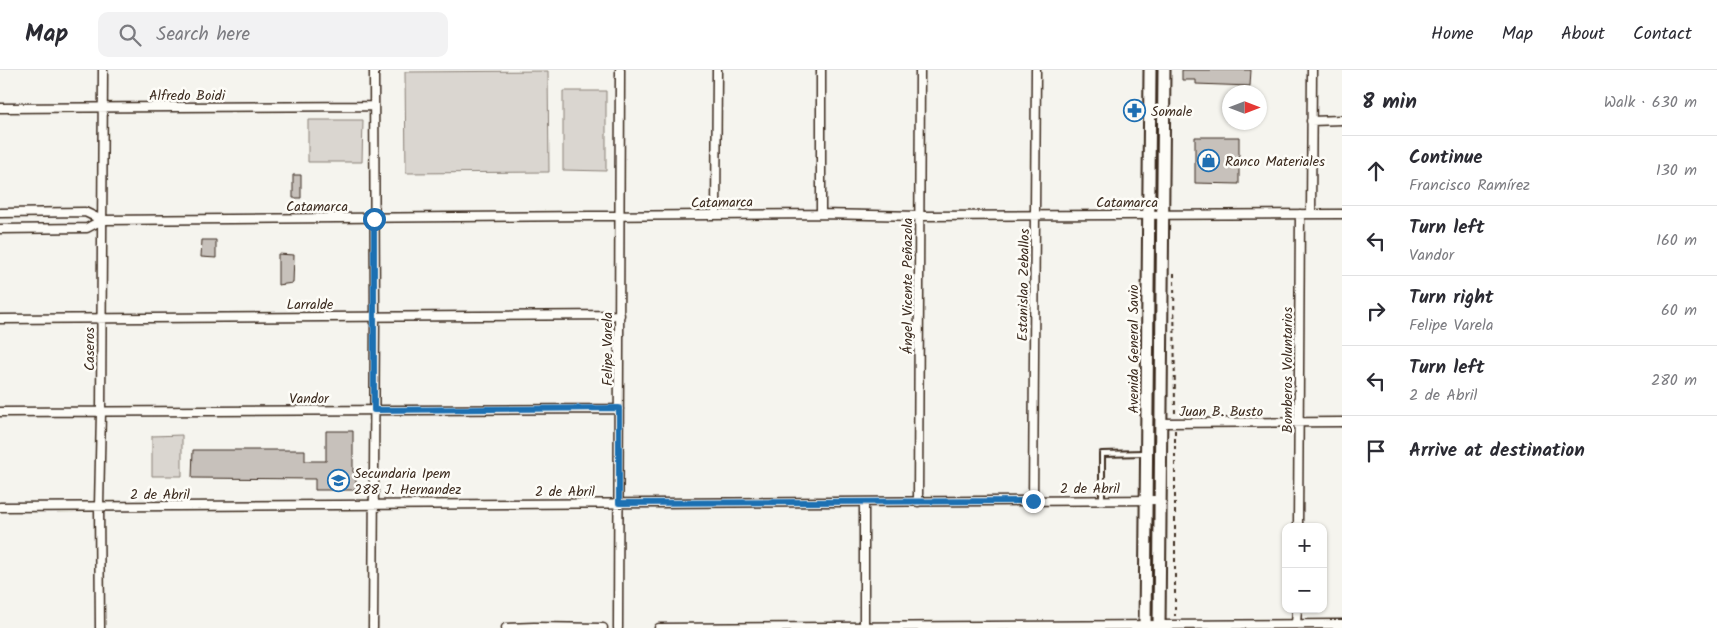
<!DOCTYPE html>
<meta charset="utf-8">
<style>
:root{--surface:#fff;--page:#f2f2f3;--text:#2b2b33;--muted:#7c7c81;--line:#e1e1e2}
body{margin:0;font-family:Kalam,sans-serif;background:var(--page);color:var(--text)}
.controls{position:absolute;right:15px;bottom:15px;display:grid;overflow:hidden;border-radius:10px;box-shadow:0 1px 4px #0004}
.controls button{width:45px;height:45px;display:grid;place-items:center;padding:0;border:0;border-bottom:1px solid var(--line);background:var(--surface);color:var(--text);font:25px sans-serif}
.compass{position:absolute;left:1222px;top:15px;width:45px;height:45px;border-radius:50%;background:var(--surface);box-shadow:0 1px 4px #0004;rotate:90deg}
.stop{position:absolute;width:15px;height:15px;margin:-11px;border:4px solid #1f6fb2;border-radius:50%;background:#fff}
.stop.end{background:#1f6fb2;border-color:#fff;box-shadow:0 1px 5px #0008}
.list{margin:0;padding:0;list-style:none}
h2{display:flex;justify-content:space-between;align-items:center;height:65px;margin:0;padding:0 20px;font-size:21px}
h2 small{font-size:16px;font-weight:400;color:var(--muted)}
.list li{display:grid;grid-template-columns:32px 1fr auto;gap:15px;align-items:center;box-sizing:border-box;height:70px;padding:0 20px;border-top:1px solid var(--line)}
.list b{display:block;font-size:19px;white-space:nowrap}
.list p{margin:0;font-size:16px;white-space:nowrap;color:var(--muted)}
.list em{font-size:16px;font-style:normal;color:var(--muted)}
.icon{flex:none;width:28px;height:28px;fill:none;stroke:currentColor;stroke-width:2;stroke-linecap:round;stroke-linejoin:round}
.map{position:relative;flex:none;width:1342px;height:558px;overflow:hidden}
header{display:flex;align-items:center;gap:30px;box-sizing:border-box;height:70px;padding:0 25px;background:var(--surface);border-bottom:1px solid var(--line)}
header strong{font-size:24px}
nav{display:flex;gap:28px;margin-inline-start:auto;font-size:18px}
.search{width:350px;height:45px;background:var(--page);display:flex;align-items:center;gap:12px;box-sizing:border-box;padding:0 18px;border-radius:10px;color:var(--muted);font-size:19px}
main{display:flex}
aside{flex:1;background:var(--surface)}
.map>svg:first-child{display:block}
</style>
<header>
<strong>Map</strong>
<div class="search"><svg class="icon" aria-label="search" viewBox="0 0 24 24"><circle cx="10" cy="10" r="6"/><path d="M15 15l6 6"/></svg>Search here</div>
<nav><a>Home</a><a>Map</a><a>About</a><a>Contact</a></nav>
</header>
<main>
<div class="map">
<svg width="1342" height="558" viewBox="0 0 1342 558">
<rect width="100%" height="100%" fill="#f5f4ee"/>
<filter id="ink" filterUnits="userSpaceOnUse"><feTurbulence type="fractalNoise" baseFrequency=".02" numOctaves="2"/><feDisplacementMap in="SourceGraphic" scale="10" xChannelSelector="R" yChannelSelector="G"/><feConvolveMatrix kernelMatrix="1 2 1 2 8 2 1 2 1" color-interpolation-filters="sRGB"/></filter>
<g filter="url(#ink)">
<path fill="#dad6d0" stroke="#8a8077" d="M 548,1 L 549,102 L 406,103 L 405,2 Z
M 563,21 L 606,21 L 606,101 L 563,100 Z
M 308,50 L 363,50 L 362,92 L 308,92 Z
M 182,365 L 182,406 L 152,406 L 152,366 Z"/>
<path fill="#c7c1bb" stroke="#3b2a1e" d="M 1182,0 L 1251,0 L 1250,16 L 1196,14 L 1196,10 L 1182,10 Z
M 1195,67 L 1239,67 L 1239,114 L 1195,113 Z
M 293,105 L 301,105 L 301,128 L 293,128 Z
M 202,170 L 216,170 L 216,188 L 201,187 Z
M 278,184 L 294,185 L 293,213 L 278,215 Z
M 326,361 L 353,361 L 353,402 L 356,402 L 356,420 L 315,420 L 315,409 L 192,408 L 193,380 L 305,380 L 305,391 L 326,391 Z"/>
<g fill="none" stroke-linecap="round" stroke-linejoin="round">
<defs>
<path id="service" d="M 1102,430 L 1102,384 L 1145,383"/>
<path id="minor" d="M 821,0 L 821,144
M 0,38 L 374,36
M 1311,51 L 1342,50
M 0,143 L 85,142 L 102,150 L 821,144 L 920,146 L 1342,144
M 1311,144 L 1312,0
M 716,145 L 717,0
M 0,159 L 87,158 L 102,150
M 0,249 L 620,245
M 0,342 L 619,339
M 1161,353 L 1342,352
M 1033,431 L 1036,0
M 918,432 L 920,0
M 0,437 L 1160,430
M 1298,457 L 1300,144
M 1296,554 L 1297,539
M 100,558 L 99,436 L 101,342 L 103,0
M 373,558 L 375,247 L 374,0
M 506,558 L 534,557 L 603,558
M 618,558 L 620,0
M 659,558 L 1342,554
M 864,558 L 864,432"/>
<path id="secondary" d="M 1145,558 L 1150,0
M 1159,558 L 1164,0"/>
</defs>
<use href="#service" stroke="#3b2a1e" stroke-width="8"/>
<use href="#minor" stroke="#3b2a1e" stroke-width="11"/>
<use href="#secondary" stroke="#3b2a1e" stroke-width="15"/>
<path stroke="#3b2a1e" stroke-width="2" stroke-dasharray="4 4" stroke-linecap="butt" d="M 1174,203 L 1175,346
M 1175,360 L 1175,546"/>
<use href="#service" stroke="#fdfcf7" stroke-width="4"/>
<use href="#minor" stroke="#fdfcf7" stroke-width="8"/>
<use href="#secondary" stroke="#fdfcf7" stroke-width="11"/>
</g>
</g>
<g fill="none" stroke-linecap="round" stroke-linejoin="round" filter="url(#ink)">
<path stroke="#1f6fb2" stroke-width="6" d="M 374,149 L 374,340 L 619,338 L 619,433 L 1033,431"/>
</g>
<defs>
<symbol id="pharmacy-ring" viewBox="-11 -11 22 22"><circle r="9.5" fill="#fdfcf7" stroke="#1f6fb2" stroke-width="1.5"/><path d="M-2-6h4v4h4v4h-4v4h-4v-4h-4v-4h4Z" fill="#1f6fb2"/></symbol>
<symbol id="shop-ring" viewBox="-11 -11 22 22"><circle r="9.5" fill="#fdfcf7" stroke="#1f6fb2" stroke-width="1.5"/><path d="M-5-2.5h2.3a2.7 3.5 0 0 1 5.4 0H5L5.5 6h-11ZM-1.5-2.5h3a1.5 2.3 0 0 0-3 0Z" fill="#1f6fb2"/></symbol>
<symbol id="school-ring" viewBox="-11 -11 22 22"><circle r="9.5" fill="#fdfcf7" stroke="#1f6fb2" stroke-width="1.5"/><path d="M0-5L7-2L0 1L-7-2ZM-4 1L0 2.5L4 1V4Q0 6-4 4Z" fill="#1f6fb2"/></symbol>
</defs>
<g fill-rule="evenodd">
<use href="#pharmacy-ring" x="1122" y="28" width="25" height="25"/>
<use href="#shop-ring" x="1196" y="78" width="25" height="25"/>
<use href="#school-ring" x="326" y="398" width="25" height="25"/>
</g>
<g text-anchor="middle" stroke-width="5" stroke-linejoin="round" paint-order="stroke">
<g font-size="14" fill="#3b2a1e" stroke="#fdfcf7">
<text x="187" y="30">Alfredo Boidi</text>
<text transform="translate(722 132) rotate(-1)" y="5">Catamarca</text>
<text x="1127" y="137">Catamarca</text>
<text x="317" y="141">Catamarca</text>
<text transform="translate(1023 215) rotate(-89)" y="5">Estanislao Zeballos</text>
<text transform="translate(907 216) rotate(-90)" y="5">Ángel Vicente Peñazola</text>
<text x="310" y="239">Larralde</text>
<text transform="translate(89 279) rotate(-90)" y="5">Caseros</text>
<text transform="translate(607 279) rotate(-90)" y="5">Felipe Varela</text>
<text transform="translate(1133 279) rotate(-90)" y="5">Avenida General Savio</text>
<text transform="translate(1287 300) rotate(-90)" y="5">Bomberos Voluntarios</text>
<text x="309" y="333">Vandor</text>
<text x="1221" y="346">Juan B. Busto</text>
<text x="1090" y="423">2 de Abril</text>
<text x="565" y="426">2 de Abril</text>
<text x="160" y="429">2 de Abril</text>
</g>
<g font-size="14" fill="#3b2a1e" stroke="#fdfcf7" text-anchor="start">
<text x="1151" y="46">Somale</text>
<text x="1225" y="96">Ranco Materiales</text>
<text x="354" y="408">Secundaria Ipem<tspan x="354" dy="16">288 J. Hernandez</tspan></text>
</g>
</g>
</svg>
<div class="controls">
<button>+</button>
<button>−</button>
</div>
<svg class="compass" viewBox="-18 -18 36 36"><path d="M0-13l5 13h-10z" fill="#e53935"/><path d="M0 13l5-13h-10z" fill="#7c7c81"/></svg>
<div class="stop" style="left:374px;top:149px"></div>
<div class="stop end" style="left:1033px;top:431px"></div>
</div>
<aside>
<h2>8 min<small>Walk · 630 m</small></h2>
<ul class="list">
<li><svg class="icon" aria-label="ahead" viewBox="0 0 24 24"><path d="M12 20V5M6 11l6-6 6 6"/></svg><div><b>Continue</b><p>Francisco Ramírez</p></div><em>130 m</em></li>
<li><svg class="icon" aria-label="left" viewBox="0 0 24 24"><path d="M17 20v-9H6M10 6l-5 5 5 5"/></svg><div><b>Turn left</b><p>Vandor</p></div><em>160 m</em></li>
<li><svg class="icon" aria-label="right" viewBox="0 0 24 24"><path d="M7 20v-9h11M14 6l5 5-5 5"/></svg><div><b>Turn right</b><p>Felipe Varela</p></div><em>60 m</em></li>
<li><svg class="icon" aria-label="left" viewBox="0 0 24 24"><path d="M17 20v-9H6M10 6l-5 5 5 5"/></svg><div><b>Turn left</b><p>2 de Abril</p></div><em>280 m</em></li>
<li><svg class="icon" aria-label="arrive" viewBox="0 0 24 24"><path d="M6 21V4h12l-3 4 3 4H6"/></svg><div><b>Arrive at destination</b></div></li>
</ul>
</aside>
</main>
